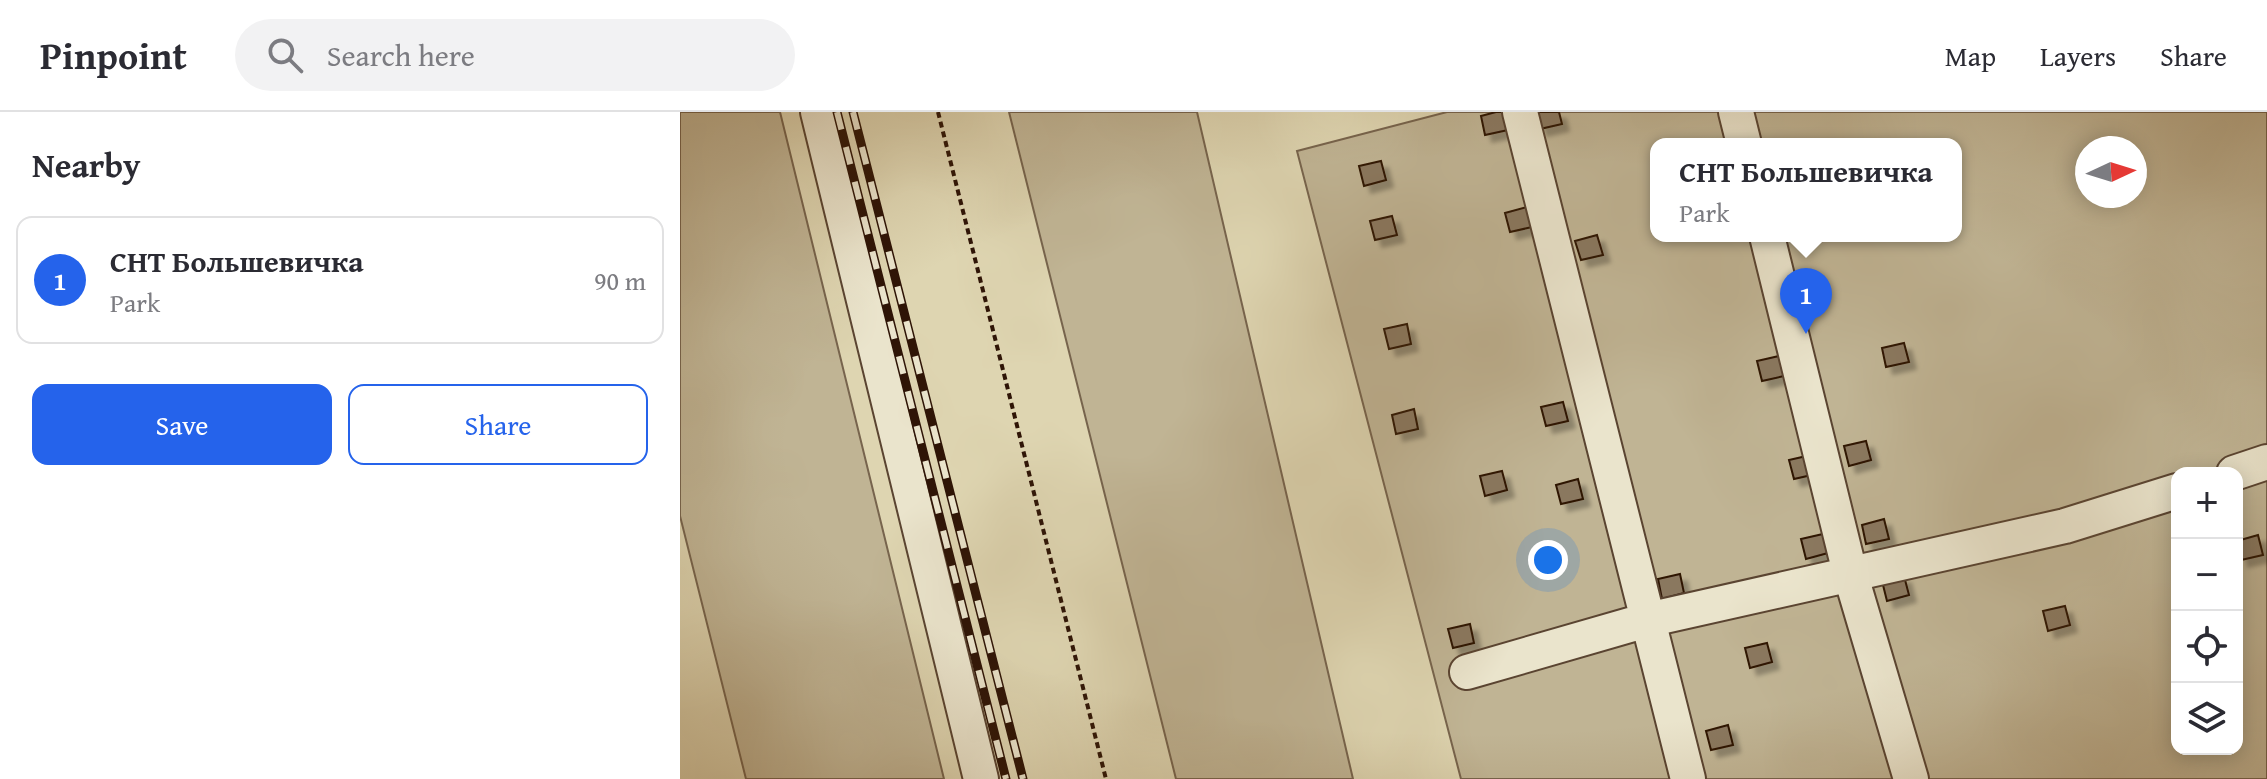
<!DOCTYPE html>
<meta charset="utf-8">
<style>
:root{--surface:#fff;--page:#f2f2f3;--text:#2b2b33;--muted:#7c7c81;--line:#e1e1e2;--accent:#2563eb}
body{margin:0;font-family:"Gentium Book Plus",serif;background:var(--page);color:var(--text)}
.controls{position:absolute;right:24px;bottom:24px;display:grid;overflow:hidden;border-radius:16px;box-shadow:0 4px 20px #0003}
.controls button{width:72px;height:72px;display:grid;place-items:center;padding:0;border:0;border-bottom:2px solid var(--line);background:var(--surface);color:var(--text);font:40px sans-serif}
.compass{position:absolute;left:1395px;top:24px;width:72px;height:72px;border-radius:50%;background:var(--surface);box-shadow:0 4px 20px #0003;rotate:86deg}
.you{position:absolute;left:868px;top:448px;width:28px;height:28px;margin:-20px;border:6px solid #fff;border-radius:50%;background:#1a73e8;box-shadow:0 0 0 12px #1a73e833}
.badge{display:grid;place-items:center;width:52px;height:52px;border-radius:50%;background:var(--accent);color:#fff;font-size:26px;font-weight:700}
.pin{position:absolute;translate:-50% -66px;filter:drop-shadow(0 2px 4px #0008)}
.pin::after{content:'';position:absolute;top:42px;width:28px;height:24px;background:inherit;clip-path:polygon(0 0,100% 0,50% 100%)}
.popup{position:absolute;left:970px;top:26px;width:312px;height:104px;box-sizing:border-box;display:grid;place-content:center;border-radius:16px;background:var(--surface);filter:drop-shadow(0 2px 6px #0005);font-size:26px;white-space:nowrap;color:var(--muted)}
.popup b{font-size:30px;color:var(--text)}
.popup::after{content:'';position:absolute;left:50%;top:100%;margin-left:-16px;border:16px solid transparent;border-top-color:var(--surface)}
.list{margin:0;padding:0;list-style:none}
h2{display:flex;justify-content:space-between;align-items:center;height:104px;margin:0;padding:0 32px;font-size:34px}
h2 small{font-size:26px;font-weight:400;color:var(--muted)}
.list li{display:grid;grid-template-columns:52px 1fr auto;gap:24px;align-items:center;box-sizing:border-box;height:128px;margin:0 16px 16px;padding:0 16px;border:2px solid var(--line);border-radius:16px}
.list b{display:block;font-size:30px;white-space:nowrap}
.list p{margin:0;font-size:26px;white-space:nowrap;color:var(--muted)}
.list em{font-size:26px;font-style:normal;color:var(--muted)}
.actions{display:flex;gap:16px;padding:24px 32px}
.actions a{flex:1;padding:18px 0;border:2px solid var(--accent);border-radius:16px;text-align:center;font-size:28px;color:var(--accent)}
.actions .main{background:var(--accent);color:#fff}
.icon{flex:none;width:44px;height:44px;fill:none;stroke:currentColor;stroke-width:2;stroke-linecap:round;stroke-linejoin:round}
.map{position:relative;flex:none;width:1587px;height:667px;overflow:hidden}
header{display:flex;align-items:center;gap:48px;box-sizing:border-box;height:112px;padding:0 40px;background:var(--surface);border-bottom:2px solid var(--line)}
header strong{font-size:38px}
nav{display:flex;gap:44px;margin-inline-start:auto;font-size:28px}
.search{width:560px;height:72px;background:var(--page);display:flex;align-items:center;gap:20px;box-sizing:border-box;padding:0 28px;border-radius:44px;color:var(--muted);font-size:30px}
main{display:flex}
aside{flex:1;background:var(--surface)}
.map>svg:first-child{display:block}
</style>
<header>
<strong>Pinpoint</strong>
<div class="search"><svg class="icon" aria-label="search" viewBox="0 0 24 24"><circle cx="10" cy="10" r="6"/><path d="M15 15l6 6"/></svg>Search here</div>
<nav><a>Map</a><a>Layers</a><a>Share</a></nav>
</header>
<main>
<aside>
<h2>Nearby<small></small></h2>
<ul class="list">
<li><span class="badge">1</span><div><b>СНТ Большевичка</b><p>Park</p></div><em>90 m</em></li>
</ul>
<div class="actions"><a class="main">Save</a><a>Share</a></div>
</aside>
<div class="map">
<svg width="1587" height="667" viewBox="0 0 1587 667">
<defs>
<filter id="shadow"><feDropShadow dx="7" dy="7" stdDeviation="2" flood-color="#0004"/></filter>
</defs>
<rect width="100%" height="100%" fill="#ded5b1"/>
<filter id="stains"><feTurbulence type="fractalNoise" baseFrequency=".0025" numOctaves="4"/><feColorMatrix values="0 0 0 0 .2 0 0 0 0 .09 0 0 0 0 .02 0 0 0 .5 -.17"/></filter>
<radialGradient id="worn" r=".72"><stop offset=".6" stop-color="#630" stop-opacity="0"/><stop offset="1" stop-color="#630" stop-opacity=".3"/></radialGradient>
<path fill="#c0b494" stroke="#77644d" stroke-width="2" fill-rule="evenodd" d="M 0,0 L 100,0 L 264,667 L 66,667 L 0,404 Z
M 329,0 L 517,0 L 673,667 L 496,667 Z
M 767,0 L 1587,0 L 1587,667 L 781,667 L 617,39 ZM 976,32 L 1276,32 L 1276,124 L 976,124 ZM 1407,36 L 1455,36 L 1455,84 L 1407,84 ZM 1497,361 L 1557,361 L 1557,637 L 1497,637 Z"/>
<path fill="#8a785f" stroke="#2e1406" stroke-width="2" filter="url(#shadow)" d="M 816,0 L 823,0 L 828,18 L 805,23 L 801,4 Z
M 855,0 L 879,0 L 882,12 L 860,17 Z
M 701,49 L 706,68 L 684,74 L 679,54 Z
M 847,95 L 852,115 L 830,120 L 825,101 Z
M 712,104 L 717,123 L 695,128 L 690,109 Z
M 917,123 L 923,143 L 901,148 L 895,129 Z
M 727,212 L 731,232 L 709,237 L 704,217 Z
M 1224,231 L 1229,250 L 1206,255 L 1202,236 Z
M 1099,244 L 1104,264 L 1082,269 L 1077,249 Z
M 883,290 L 888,309 L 866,314 L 861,295 Z
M 734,297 L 738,317 L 716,322 L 712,303 Z
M 1186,329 L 1191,348 L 1169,354 L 1164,334 Z
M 1131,343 L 1136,362 L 1114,367 L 1109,348 Z
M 822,359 L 827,378 L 805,384 L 800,364 Z
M 898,367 L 903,387 L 881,392 L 876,373 Z
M 1204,407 L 1209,427 L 1186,432 L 1182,413 Z
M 1143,422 L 1148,441 L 1126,447 L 1121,427 Z
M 1578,423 L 1583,443 L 1561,448 L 1557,429 Z
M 1000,462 L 1004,481 L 982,487 L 978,467 Z
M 1224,464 L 1229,483 L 1207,489 L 1202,469 Z
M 1385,494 L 1390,513 L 1368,519 L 1363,499 Z
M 790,512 L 794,531 L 773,536 L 768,517 Z
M 1087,531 L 1092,550 L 1070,556 L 1065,536 Z
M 1048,613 L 1053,633 L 1031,638 L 1026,619 Z"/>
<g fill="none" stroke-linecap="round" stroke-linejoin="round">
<defs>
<path id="minor" d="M 138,0 L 301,667
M 840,0 L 1008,667
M 1056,0 L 1064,32
M 1087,124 L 1170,461 L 1231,667
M 1554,361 L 1587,350
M 787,560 L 967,508 L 1385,414 L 1497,379"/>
</defs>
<use href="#minor" stroke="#5a4431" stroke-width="38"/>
<path stroke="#2e1406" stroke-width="4" stroke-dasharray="6 4" stroke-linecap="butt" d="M 258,0 L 426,667"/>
<use href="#minor" stroke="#eae4cc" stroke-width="34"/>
<defs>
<path id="rail" d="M 157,0 L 326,667
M 173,0 L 343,667"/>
</defs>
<use href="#rail" stroke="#2e1406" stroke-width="9"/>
<use href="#rail" stroke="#eae4cc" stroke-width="6" stroke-dasharray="18" stroke-linecap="butt"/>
</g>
<rect width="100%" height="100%" filter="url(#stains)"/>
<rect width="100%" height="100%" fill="url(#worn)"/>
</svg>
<div class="controls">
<button>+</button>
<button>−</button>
<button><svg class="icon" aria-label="locate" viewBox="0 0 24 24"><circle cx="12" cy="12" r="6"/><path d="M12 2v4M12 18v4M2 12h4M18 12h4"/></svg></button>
<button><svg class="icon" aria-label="layers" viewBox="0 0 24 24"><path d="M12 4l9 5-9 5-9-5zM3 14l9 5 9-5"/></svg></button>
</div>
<svg class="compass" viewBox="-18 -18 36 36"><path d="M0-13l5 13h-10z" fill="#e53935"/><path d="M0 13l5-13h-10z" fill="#7c7c81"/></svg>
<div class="you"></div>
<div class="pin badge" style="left:1126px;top:222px">1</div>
<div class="popup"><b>СНТ Большевичка</b>Park</div>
</div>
</main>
